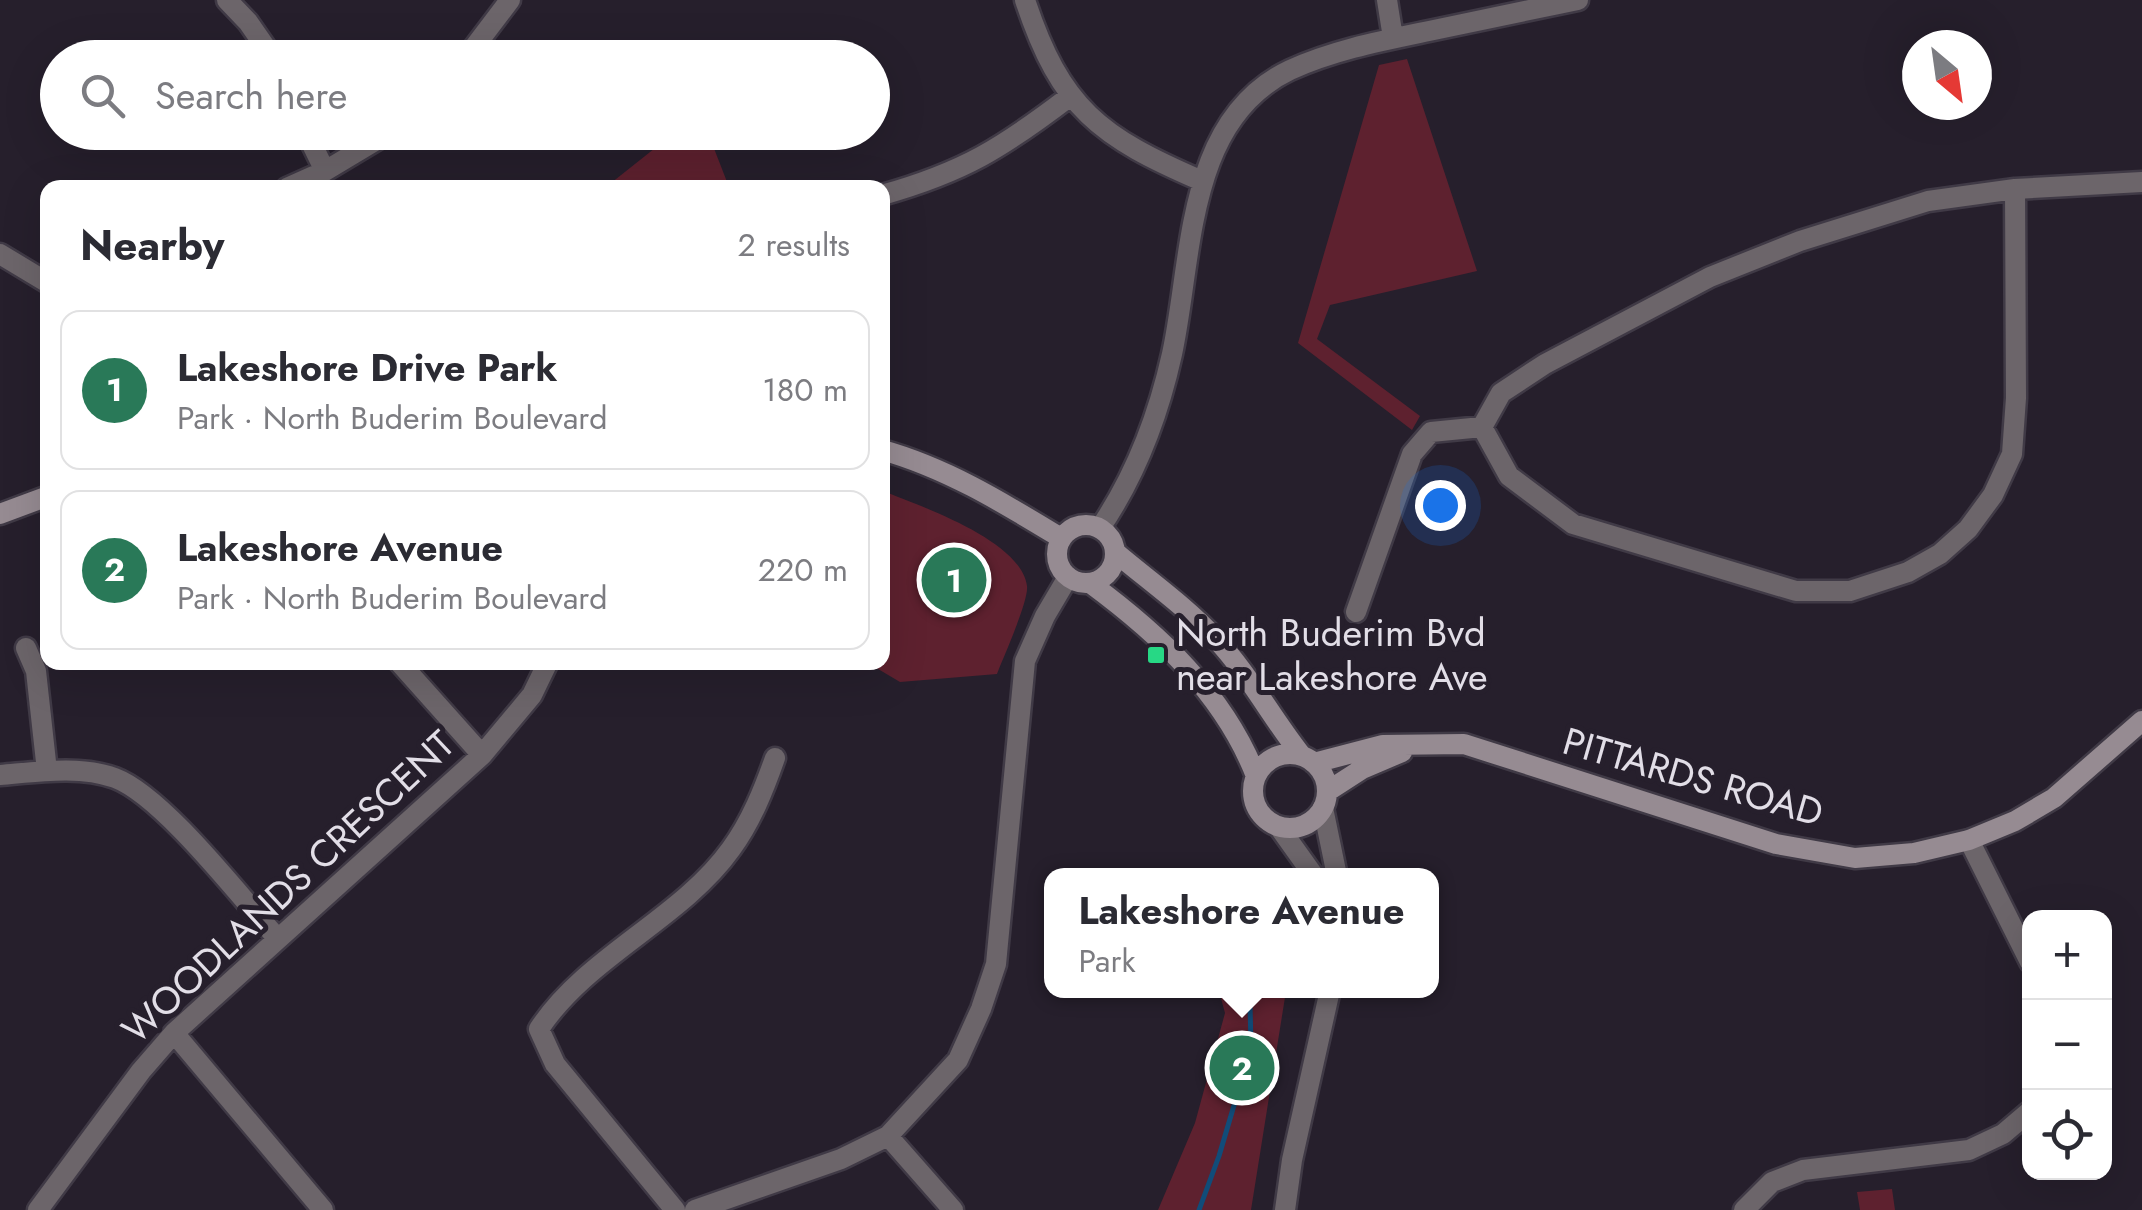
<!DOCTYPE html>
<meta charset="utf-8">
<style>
:root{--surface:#fff;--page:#f7f7f7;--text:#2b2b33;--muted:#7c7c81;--line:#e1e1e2;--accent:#297958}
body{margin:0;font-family:Jost,sans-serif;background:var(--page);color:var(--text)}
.controls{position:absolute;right:30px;bottom:30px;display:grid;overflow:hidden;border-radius:20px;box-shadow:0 10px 40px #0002}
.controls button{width:90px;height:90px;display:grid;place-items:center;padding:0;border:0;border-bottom:2px solid var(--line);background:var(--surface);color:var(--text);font:50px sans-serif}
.compass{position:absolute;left:1902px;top:30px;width:90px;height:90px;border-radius:50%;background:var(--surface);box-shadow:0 10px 40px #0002;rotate:151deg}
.you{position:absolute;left:1440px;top:505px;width:35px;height:35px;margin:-25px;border:8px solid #fff;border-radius:50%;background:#1a73e8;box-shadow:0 0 0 15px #1a73e833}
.badge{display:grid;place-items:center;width:65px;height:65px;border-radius:50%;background:var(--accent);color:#fff;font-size:32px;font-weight:700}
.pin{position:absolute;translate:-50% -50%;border:5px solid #fff;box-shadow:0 2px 10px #0006}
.popup{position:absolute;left:1044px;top:868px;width:395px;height:130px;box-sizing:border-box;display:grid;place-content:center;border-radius:20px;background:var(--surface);filter:drop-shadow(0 2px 8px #0005);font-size:32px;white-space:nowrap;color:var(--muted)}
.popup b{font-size:38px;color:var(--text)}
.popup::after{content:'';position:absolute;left:50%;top:100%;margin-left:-20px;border:20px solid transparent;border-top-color:var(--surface)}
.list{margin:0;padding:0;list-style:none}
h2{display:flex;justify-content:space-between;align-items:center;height:130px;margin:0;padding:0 40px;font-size:42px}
h2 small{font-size:32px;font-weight:400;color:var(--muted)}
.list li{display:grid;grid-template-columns:65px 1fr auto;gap:30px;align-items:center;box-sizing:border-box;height:160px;margin:0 20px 20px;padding:0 20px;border:2px solid var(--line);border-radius:20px}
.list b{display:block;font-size:38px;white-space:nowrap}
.list p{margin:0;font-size:32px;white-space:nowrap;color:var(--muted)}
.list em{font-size:32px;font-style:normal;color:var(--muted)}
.icon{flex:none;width:55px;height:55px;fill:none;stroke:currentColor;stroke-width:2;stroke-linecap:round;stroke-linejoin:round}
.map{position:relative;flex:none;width:2142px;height:1210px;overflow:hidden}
.search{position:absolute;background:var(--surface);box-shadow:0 10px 40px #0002;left:40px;top:40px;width:850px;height:110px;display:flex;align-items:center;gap:25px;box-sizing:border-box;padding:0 35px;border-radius:55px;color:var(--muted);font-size:38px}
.panel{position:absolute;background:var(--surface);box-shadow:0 10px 40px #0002;left:40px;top:180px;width:850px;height:490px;border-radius:20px}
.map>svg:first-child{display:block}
</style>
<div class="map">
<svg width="2142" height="1210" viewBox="0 0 2142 1210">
<rect width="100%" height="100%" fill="#261f2c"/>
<path fill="#5e212f" d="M 1407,59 L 1477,271 L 1330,305 L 1317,339 L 1420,416 L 1412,430 L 1298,343 L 1379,65 Z
M 674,133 L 708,133 L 729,187 L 606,187 Z
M 883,491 C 920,506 1021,540 1027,586 C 1029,600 1004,656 997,674 L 900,682 L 868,663 L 882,662 Z
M 1219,991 L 1286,991 L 1251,1210 L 1158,1210 L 1195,1123 L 1225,1013 Z
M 1892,1189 L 1895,1210 L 1860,1210 L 1857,1192 Z"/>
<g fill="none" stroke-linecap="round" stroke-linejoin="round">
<path stroke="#114c79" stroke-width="5" d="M 1199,1210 L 1219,1156 L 1251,1048 L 1250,1003"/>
<defs>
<path id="street" d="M 227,0 L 248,22 L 273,58
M 1025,0 C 1061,109 1100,137 1202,181
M 1387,0 L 1393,38
M 466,58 L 510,0
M 306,132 L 325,171
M 287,188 L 325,171 L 390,132
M 882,195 C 964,172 1002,148 1069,97
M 0,254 L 48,283
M 1482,427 L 1509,476 L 1573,524 L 1796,591 L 1850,591 L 1908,572 L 1940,554 L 1968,529 L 1993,495 L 2012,454 L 2016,398 L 2015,189
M 1100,528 C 1136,475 1158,417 1172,354 C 1193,258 1185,120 1290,70 C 1334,50 1381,41 1429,31 C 1478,21 1528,10 1578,0
M 1356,612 L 1412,454 L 1431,432 L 1482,427 L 1501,393 L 1545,364 L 1710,277 L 1800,241 L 1928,201 L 2015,189 L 2142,182
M 26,648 L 36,671 L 47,771
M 399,662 L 482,755
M 0,775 C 36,772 80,765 115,778 C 163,796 241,898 278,939
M 1323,808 L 1337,876
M 1279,827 L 1314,876
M 1969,840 L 2030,962
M 174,1033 L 323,1210
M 888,1136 L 953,1210
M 38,1210 L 141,1071 L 174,1033 L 482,755 L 532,695 L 548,662
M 675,1210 L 555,1064 L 539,1029 C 587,956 681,919 731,849 C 751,822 764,789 775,758
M 695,1210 L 841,1159 L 888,1136 L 958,1060 L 981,1009 L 996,964 L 1025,661 L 1045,616 L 1068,577
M 1285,1210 L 1292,1160 L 1330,990
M 1744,1210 L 1772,1182 L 1803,1170 L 1969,1150 L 2003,1134 L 2030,1111"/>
<path id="secondary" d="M 882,450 C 947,468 1005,504 1061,538
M 0,514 L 48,496
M1057 554a29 29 0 1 1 58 0a29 29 0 1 1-58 0Z
M 1115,552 C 1148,580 1185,606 1215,638 C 1249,674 1271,717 1302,756
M 1090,583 C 1159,634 1224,694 1256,776
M1253 791a37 37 0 1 1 74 0a37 37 0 1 1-74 0Z
M 1314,763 L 1383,745 L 1464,744 L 1776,844 L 1855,858 L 1914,853 L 1969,840 L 2015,821 L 2054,798 L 2142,721
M 1328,791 L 1362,769 L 1402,752"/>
</defs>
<use href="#street" stroke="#403a46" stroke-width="25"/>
<use href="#secondary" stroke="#403a46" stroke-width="25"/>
<use href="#street" stroke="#6c656a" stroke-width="20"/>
<use href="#secondary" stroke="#968b92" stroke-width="20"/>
</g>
<rect fill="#27d885" stroke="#261f2c" stroke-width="4" x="1146" y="645" width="20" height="20" rx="5"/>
<g text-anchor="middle" stroke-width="10" stroke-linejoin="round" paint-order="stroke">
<g font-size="38" fill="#e2dee7" stroke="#261f2c" text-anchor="start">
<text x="1176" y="646">North Buderim Bvd<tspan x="1176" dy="44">near Lakeshore Ave</tspan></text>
</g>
<g font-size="38" fill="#e2dee7" stroke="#261f2c">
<text transform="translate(1693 777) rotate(16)" y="13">PITTARDS ROAD</text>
<text transform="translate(288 887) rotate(-43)" y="13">WOODLANDS CRESCENT</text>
</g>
</g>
</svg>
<div class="controls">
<button>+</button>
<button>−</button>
<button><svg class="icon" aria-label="locate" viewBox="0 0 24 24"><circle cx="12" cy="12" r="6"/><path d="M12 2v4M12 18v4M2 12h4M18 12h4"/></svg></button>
</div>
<svg class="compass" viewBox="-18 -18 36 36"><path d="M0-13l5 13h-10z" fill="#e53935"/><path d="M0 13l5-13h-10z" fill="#7c7c81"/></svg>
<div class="you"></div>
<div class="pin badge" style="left:954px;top:580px">1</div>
<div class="pin badge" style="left:1242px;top:1068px">2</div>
<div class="popup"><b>Lakeshore Avenue</b>Park</div>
<div class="search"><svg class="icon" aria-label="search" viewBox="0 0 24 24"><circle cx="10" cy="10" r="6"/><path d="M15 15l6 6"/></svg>Search here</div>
<section class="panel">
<h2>Nearby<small>2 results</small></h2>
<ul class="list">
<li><span class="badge">1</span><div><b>Lakeshore Drive Park</b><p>Park · North Buderim Boulevard</p></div><em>180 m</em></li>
<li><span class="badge">2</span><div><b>Lakeshore Avenue</b><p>Park · North Buderim Boulevard</p></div><em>220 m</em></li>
</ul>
</section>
</div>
